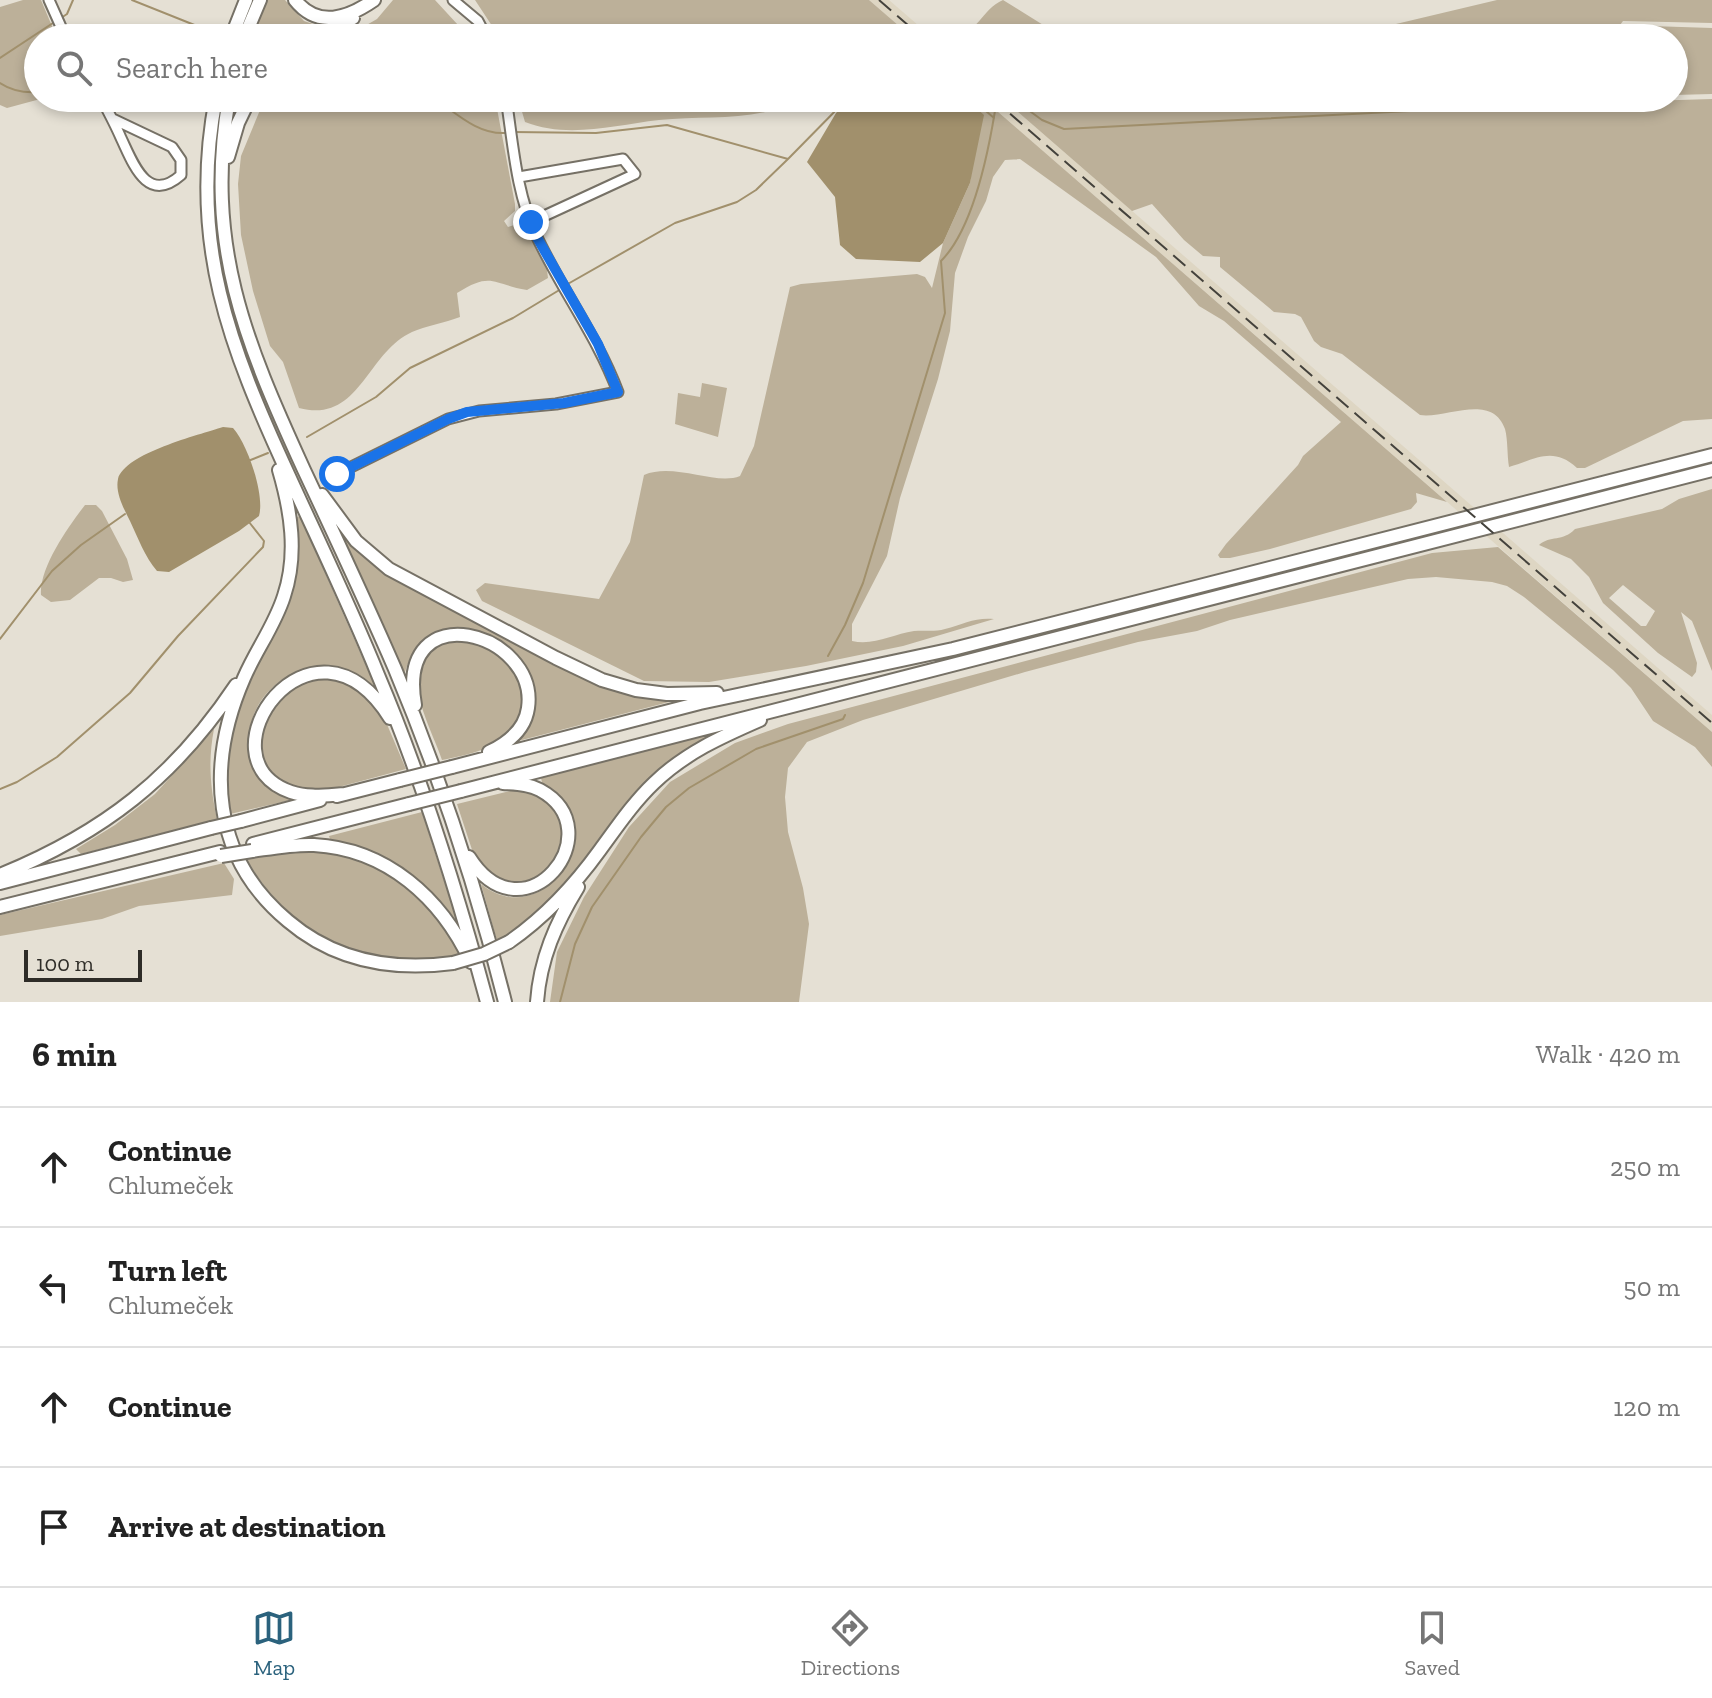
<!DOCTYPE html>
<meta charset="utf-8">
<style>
:root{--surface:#fff;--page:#f2f2f2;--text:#222;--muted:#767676;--line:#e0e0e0;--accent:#2b627d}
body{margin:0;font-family:"Zilla Slab",serif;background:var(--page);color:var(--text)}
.scale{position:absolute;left:24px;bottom:20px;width:118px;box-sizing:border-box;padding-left:8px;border:4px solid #2e2c27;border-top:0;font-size:22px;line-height:28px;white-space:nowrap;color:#2e2c27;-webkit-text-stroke:6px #e5e0d4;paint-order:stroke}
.stop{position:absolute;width:24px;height:24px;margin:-18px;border:6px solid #1a73e8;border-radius:50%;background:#fff}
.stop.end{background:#1a73e8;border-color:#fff;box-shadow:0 2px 8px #0008}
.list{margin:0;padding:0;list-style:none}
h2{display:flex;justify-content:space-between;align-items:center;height:104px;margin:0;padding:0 32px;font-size:34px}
h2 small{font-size:26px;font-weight:400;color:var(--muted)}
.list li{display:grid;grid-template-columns:52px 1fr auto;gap:24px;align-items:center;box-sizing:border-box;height:120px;padding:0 32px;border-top:2px solid var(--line)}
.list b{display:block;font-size:30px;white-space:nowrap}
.list p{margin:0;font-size:26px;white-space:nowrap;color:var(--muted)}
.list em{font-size:26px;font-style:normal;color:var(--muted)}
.icon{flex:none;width:44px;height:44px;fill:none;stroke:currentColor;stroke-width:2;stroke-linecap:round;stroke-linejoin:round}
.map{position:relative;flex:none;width:1712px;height:1002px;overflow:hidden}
.search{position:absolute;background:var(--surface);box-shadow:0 4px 12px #0003;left:24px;right:24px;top:24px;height:88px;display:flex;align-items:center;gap:20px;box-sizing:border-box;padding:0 28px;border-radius:44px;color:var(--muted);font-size:30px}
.sheet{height:584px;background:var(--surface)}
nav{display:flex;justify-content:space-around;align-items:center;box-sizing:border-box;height:112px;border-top:2px solid var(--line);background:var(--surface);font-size:22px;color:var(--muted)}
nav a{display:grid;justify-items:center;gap:4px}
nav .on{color:var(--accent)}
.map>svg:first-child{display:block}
</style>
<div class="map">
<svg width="1712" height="1002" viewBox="0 0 1712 1002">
<rect width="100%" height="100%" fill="#e5e0d4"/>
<path fill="#ded6c3" d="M 869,0 L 889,0 L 933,38 L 913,38 Z
M 982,98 L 1002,98 L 1456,492 L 1712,715 L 1712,732 Z"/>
<path fill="#bcb099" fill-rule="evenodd" d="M 23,0 L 41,0 L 57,38 L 38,38 L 38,98 L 44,98 L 7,108 L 0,105 L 0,7 Z
M 267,0 L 285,0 L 304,21 L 322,27 L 304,38 L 252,38 Z
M 393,0 L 435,0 L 470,38 L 344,38 L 377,19 Z
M 475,0 L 869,0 L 913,38 L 500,38 Z
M 1003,0 L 1064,38 L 937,38 L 935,33 C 977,46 977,11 1003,0 Z
M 1497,0 L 1712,0 L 1712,23 L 1623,21 L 1620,25 L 1712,28 L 1712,94 L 1674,95 L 1674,38 L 1337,38 Z
M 265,98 L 495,98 L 515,204 L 515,211 L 504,221 L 508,227 L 523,222 L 547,270 L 548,278 L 527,290 C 492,284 492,271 457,293 L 460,317 C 445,323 425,326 412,332 C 366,353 360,424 299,408 L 283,362 L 270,346 L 253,291 L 241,235 L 238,184 L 241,156 Z
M 518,98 L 803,98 C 758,123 708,115 659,120 C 615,125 568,139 525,122 Z
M 965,98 L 982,98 L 1447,502 L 1416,493 L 1417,502 L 1411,509 L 1270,549 L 1230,558 L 1220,558 L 1218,555 L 1226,544 L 1298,465 L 1303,456 L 1341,422 L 1224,321 L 1199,306 L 1156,257 L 1020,159 L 1005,160 L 993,177 L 986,201 L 968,237 L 955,273 L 950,331 L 938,379 L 900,498 L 887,556 L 852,624 L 852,641 C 874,646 893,634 914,631 C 925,630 935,632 945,629 C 963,624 976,617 994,619 L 903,646 L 806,666 L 709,682 L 644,681 L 482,601 L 476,590 L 485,583 L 599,599 L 630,542 L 644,475 C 674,462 716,486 740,476 L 754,446 L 790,287 L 801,284 L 917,274 L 925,277 L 932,288 L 943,243 L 970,183 L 978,109 Z
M 1002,98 L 1612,98 L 1613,102 L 1712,99 L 1712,419 L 1683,421 L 1585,468 L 1577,468 C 1553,446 1536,459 1509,467 C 1507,455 1508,440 1505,429 C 1492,392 1446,419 1420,415 L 1342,354 L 1321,347 L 1314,341 L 1301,317 L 1295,314 L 1274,312 L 1220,267 L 1220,257 L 1203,256 L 1184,240 L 1152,204 L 1132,211 Z
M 702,383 L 727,388 L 718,437 L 675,424 L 678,393 L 700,397 Z
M 1712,489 L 1712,671 L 1692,621 L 1681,612 L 1697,663 L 1696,672 L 1692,677 L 1658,653 L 1603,603 L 1589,577 L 1571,559 L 1539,545 C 1550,535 1563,542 1575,529 L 1662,509 L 1679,499 ZM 1623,585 L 1655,611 L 1646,626 L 1641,626 L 1609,598 Z
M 85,505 L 96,505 L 102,511 L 127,559 L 133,580 L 123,582 L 111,578 L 99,578 L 70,600 L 51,602 L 41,595 C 39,568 68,527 85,505 Z
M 300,516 L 375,686 C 278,619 196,755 291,800 L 230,814 L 227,785 L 230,742 L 239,703 L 295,575 L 298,546 L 297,517 Z
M 344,538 L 376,566 L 403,584 L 576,673 L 668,700 L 669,702 L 518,741 C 581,660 436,574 405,672 L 403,672 Z
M 1498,547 L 1712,732 L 1712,767 L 1695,747 L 1653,721 L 1631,688 L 1613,670 L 1524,597 L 1507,586 L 1492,582 L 1436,577 L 1408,579 L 1230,620 L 1197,631 L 1138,642 L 1025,672 L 863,720 L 807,742 L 788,768 L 785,797 L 788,832 L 803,888 L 809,924 L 799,1002 L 550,1002 L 557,952 L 584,897 L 629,827 L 670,782 L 735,743 L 788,724 L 1432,553 Z
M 449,639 C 458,640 471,640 480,643 C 513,654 541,705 511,733 C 493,750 465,755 442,760 C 433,732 401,678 427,652 C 432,647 442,643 449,639 Z
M 330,678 L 356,686 L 383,715 L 406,769 L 324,791 L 306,791 L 290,788 L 266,768 L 261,755 L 261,725 L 270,705 L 298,682 Z
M 214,729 C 208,760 210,787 217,819 L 81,854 L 76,849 L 115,825 L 155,794 Z
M 720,732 C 689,748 660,768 636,794 C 586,845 566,906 497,941 L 481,884 C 545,936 620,822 543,786 L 541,778 Z
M 514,790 C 542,792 547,799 563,821 L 560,859 L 535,882 L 510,887 L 477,865 L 457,804 Z
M 422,812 L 457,921 C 423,875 382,855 330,839 L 329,836 Z
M 301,849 L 327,851 L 365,861 L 413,888 L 465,954 C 377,976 290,938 246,858 L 263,853 Z
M 224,863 L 234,879 L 232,895 L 139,906 L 102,919 L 0,936 L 0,915 Z"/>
<path fill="#a1906c" d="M 850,98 L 965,98 L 984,115 L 970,183 L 943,243 L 920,262 L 856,259 L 840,245 L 835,197 L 807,162 L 836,113 Z
M 223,427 L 233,428 C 248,445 265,495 259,516 L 239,531 L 169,572 L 157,571 C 145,557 138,538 130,521 C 124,509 115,493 118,479 C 125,453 199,435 223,427 Z"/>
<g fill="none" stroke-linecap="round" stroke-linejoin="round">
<path stroke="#a1906c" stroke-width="2" d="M 132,0 L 202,28
M 61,18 L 67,14 L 73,0
M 187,38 L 206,29
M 973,38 L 998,32 L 1017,38
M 0,58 L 56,21
M 0,83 C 12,91 24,93 38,92
M 434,98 C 456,113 478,135 506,133
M 971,98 L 994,118
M 1012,98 L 1042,120 L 1064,129 L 1625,100
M 513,132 L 596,133 L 667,125 L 788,159 L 848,98
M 566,285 L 675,223 L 737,202 L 756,190 L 788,159
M 307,437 L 376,397 L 410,368 L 513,318 L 561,289
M 248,461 L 268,453
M 0,639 L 52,571 L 81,545 L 125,514
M 828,656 L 845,625 L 863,583 L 945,313 L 941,261 C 975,227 990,145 997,98
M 0,789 L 17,782 L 57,757 L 130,693 L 178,636 L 263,547 L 264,541 L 249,522
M 560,1002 L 575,944 L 592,907 L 641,837 L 666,807 L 689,788 L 756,749 L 843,719 L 845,715"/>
<defs>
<path id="minor" d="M 49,0 L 66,38
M 453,0 L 478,21 L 487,38
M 101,98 C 108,111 115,124 121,138 C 133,163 147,205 181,175 L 181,160 L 172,147 L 113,119
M 519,177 L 623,159 L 635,174 L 531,222
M 337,474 L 448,419 L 479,411 L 556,404 L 618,392 C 597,336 561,289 536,235 C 516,193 513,143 506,98"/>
<path id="highway" d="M 295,0 C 318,29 348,18 374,0
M 231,38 L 246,0
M 244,38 L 260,0
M 317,38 L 353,18
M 216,98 C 188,242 230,348 289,476 C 319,542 351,608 378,675 C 423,781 457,891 487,1002
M 229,98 C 204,244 245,341 304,470 C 335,536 366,602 395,669 C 440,777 477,889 505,1002
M 228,157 L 238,123 L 250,98
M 279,470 C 291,511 298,554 284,596 C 275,625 256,650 244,678 C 206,765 211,857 288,921 C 335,961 393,971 453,963
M 322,495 L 356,541 L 389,569 L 556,658 L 602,680 L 636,690 L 667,694 L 717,693
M 415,705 C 395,592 539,632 528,708 C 525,730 508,743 489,752
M 452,767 L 700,703 L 953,649 L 1712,455
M 461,791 L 1712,470
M 345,794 C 327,795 308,798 291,792 C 195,759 312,594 390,718
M 337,796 L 400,780
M 241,821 L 320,800
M 253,844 L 409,804
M 252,851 C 273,848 294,844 314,845 C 387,849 441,898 471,962
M 469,857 C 524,944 615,831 540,790 C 529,784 516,784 503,783
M 0,875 C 103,833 174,778 236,685
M 0,883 L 211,828
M 0,907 L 220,852
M 509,942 C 545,917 574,886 600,850 C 617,827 633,803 654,783 C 685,753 721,737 760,720
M 537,1002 C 540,959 556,923 578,887"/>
</defs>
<use href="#minor" stroke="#767166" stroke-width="13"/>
<use href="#highway" stroke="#767166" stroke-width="16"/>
<use href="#minor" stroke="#fff" stroke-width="9"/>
<use href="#highway" stroke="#fff" stroke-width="12"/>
<path stroke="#44423c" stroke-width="2" stroke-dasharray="16 8" stroke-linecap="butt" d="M 879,0 L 923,38
M 992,98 L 1712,723"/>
<defs>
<path id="highway-bridge" d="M 400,780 L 452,767
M 409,804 L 461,791
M 211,828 L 241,821
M 221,856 L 252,851
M 453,963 L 484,954 L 509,942"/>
</defs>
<use href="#highway-bridge" stroke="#767166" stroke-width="16" stroke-linecap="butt"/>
<use href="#highway-bridge" stroke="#fff" stroke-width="12"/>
</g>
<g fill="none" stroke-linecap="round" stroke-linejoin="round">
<path stroke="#1a73e8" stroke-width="10" d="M 337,474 L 448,419 L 467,412 L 564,403 L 618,392 L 598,344 L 535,234 L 531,222"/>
</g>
</svg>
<div class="scale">100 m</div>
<div class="stop" style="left:337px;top:474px"></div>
<div class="stop end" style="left:531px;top:222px"></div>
<div class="search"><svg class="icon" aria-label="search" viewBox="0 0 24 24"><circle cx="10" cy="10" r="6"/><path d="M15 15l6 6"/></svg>Search here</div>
</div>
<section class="sheet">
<h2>6 min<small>Walk · 420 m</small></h2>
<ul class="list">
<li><svg class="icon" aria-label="ahead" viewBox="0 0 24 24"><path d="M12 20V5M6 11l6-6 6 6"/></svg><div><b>Continue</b><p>Chlumeček</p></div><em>250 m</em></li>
<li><svg class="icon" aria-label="left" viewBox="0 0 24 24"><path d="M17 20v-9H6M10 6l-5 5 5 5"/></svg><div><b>Turn left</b><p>Chlumeček</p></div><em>50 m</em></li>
<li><svg class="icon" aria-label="ahead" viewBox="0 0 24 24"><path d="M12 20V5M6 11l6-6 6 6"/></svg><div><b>Continue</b></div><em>120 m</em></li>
<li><svg class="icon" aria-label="arrive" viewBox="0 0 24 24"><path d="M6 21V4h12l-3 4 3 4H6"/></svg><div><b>Arrive at destination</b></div></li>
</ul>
</section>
<nav>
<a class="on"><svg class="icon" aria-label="map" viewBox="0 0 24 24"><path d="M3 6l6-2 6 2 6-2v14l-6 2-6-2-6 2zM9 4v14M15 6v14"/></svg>Map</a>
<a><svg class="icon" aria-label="directions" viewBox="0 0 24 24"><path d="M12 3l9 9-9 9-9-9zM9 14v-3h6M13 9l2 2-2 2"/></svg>Directions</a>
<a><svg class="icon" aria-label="saved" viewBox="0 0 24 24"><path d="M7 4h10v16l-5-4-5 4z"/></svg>Saved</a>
</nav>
